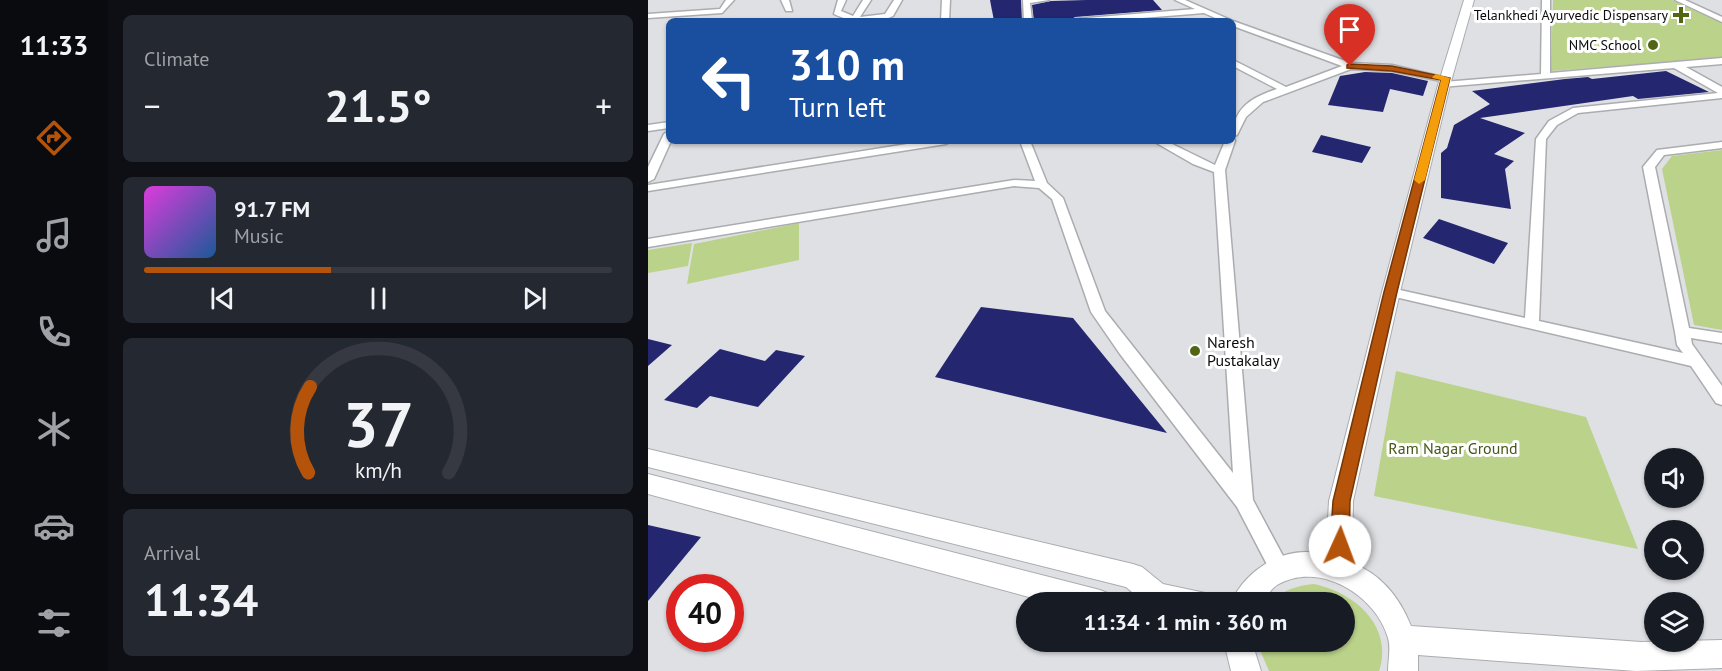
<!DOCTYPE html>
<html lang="en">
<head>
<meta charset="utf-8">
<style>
  body { margin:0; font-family:"PT Sans",sans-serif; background:#242831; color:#f1f3f6; height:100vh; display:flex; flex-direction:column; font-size:22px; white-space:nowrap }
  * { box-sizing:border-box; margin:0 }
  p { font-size:20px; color:#9ea1a6 }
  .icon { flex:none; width:33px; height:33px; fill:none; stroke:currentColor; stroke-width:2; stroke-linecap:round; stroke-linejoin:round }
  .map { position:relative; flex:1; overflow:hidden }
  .panel { display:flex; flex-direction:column; gap:15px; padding:15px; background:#0d0f14; width:540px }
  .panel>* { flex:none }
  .hud { position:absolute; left:18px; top:18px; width:570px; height:126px; border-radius:9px; box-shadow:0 2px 4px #0004; background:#1a4fa0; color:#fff; overflow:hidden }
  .buttons { position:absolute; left:996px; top:448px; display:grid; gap:12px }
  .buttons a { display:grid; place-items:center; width:60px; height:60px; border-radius:50%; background:#171b24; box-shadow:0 2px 4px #0004; font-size:30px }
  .speed { position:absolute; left:18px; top:574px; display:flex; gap:12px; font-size:30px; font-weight:700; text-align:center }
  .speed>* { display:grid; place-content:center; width:78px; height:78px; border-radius:50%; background:#171b24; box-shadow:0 2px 4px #0004; line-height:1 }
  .speed .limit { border:9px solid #d22; background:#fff; color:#111 }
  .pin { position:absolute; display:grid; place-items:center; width:51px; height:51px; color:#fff; margin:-62px -26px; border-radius:50% 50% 50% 0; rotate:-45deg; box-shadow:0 0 6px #0007 }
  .pin .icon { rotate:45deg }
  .me { position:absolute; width:66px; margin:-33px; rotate:2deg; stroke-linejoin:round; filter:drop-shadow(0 0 4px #0008) }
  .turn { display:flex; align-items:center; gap:21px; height:126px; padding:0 24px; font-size:27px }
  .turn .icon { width:78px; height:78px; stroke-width:2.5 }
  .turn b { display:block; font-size:42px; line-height:51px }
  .big { font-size:45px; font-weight:600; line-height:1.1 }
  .panel .widget { flex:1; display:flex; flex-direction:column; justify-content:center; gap:9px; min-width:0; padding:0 21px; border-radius:9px; background:#242831 }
  .panel .dial { align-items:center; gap:0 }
  .dial svg { height:156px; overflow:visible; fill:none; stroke:#363941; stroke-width:7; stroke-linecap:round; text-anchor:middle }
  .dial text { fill:#f1f3f6; stroke:none }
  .song { display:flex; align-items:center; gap:18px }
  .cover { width:72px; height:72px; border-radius:9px; background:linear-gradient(135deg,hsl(300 70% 55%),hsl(210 70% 35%)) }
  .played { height:6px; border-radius:3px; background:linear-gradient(90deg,#b45309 40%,#363941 40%) }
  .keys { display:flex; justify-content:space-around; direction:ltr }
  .heat { display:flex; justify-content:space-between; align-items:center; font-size:33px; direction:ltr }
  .trip { position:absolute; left:368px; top:592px; width:339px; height:60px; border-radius:30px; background:#171b24; box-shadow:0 2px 4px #0004; font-weight:600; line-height:60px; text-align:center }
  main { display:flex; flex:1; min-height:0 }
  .dock { display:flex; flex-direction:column; width:108px; justify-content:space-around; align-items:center; background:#090b0e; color:#9ea1a6 }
  .dock .icon { width:42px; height:42px }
  .dock .current { color:#b45309 }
  .dock b { font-size:27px; color:#f1f3f6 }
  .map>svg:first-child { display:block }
  .green { fill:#bad28a }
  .building { fill:#24276f }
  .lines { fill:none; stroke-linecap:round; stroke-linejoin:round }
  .minor-casing { stroke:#abacb0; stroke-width:3 }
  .tertiary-casing { stroke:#abacb0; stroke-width:2 }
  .minor { fill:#fff; fill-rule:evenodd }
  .tertiary { fill:#fff; fill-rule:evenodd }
  .route { fill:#b45309; stroke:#753606; stroke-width:1.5 }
  .slow { fill:#f59e0b }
  .poi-dot { fill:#506614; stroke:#fff; stroke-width:2 }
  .labels { text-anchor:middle; stroke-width:6; stroke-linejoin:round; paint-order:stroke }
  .far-poi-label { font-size:14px; fill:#0b0b0d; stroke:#fff; text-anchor:end }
  .poi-label { font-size:16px; fill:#0b0b0d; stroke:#fff; text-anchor:start }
  .park-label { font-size:16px; fill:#455716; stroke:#fff }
</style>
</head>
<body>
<main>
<nav class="dock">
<b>11:33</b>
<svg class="icon current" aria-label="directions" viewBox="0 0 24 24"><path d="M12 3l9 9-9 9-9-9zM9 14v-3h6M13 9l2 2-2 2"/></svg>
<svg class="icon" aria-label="music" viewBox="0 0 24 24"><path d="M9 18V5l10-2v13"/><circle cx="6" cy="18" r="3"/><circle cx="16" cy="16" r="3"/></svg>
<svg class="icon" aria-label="phone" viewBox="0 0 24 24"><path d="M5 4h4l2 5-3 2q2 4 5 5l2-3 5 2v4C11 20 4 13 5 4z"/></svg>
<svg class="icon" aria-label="climate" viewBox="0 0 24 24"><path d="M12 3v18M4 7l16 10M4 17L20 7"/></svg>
<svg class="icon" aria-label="car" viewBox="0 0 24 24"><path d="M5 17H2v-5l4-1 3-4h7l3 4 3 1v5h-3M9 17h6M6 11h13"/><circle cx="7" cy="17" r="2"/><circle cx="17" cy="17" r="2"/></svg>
<svg class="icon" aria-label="filters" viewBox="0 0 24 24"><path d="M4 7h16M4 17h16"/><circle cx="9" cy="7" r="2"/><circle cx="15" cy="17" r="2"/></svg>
</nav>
<section class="panel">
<div class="widget"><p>Climate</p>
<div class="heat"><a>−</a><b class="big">21.5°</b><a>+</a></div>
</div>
<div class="widget">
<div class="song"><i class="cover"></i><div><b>91.7 FM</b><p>Music</p></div></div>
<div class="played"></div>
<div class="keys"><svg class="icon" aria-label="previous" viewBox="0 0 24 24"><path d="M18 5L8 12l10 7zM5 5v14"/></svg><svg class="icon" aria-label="pause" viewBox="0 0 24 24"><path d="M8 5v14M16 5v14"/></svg><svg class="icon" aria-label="next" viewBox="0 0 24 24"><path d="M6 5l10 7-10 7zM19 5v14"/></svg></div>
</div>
<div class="widget dial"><svg viewBox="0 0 100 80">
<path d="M14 69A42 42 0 1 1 86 69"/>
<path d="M14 69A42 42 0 0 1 15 25" stroke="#b45309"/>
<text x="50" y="56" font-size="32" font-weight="700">37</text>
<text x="50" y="72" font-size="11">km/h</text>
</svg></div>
<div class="widget"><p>Arrival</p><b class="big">11:34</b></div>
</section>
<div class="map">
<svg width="1074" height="671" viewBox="0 0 1074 671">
  <rect width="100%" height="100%" fill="#dfe0e4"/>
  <g class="green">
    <polygon points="905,0 1024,0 1074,23 1074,58 903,71"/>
    <polygon points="1074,150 1074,330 1046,325 1014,169 1024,156"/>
    <polygon points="151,223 151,260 39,284 46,244"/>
    <polygon points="44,243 40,266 0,273 0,250"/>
    <polygon points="748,371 938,417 990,549 726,496"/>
    <path d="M 666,584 C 706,592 746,626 731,671 L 621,671 L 612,650 L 612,642 L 696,642 L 696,603 L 624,603 C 635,589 649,586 666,584 Z"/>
  </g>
  <g class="building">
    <polygon points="342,0 373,0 374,21 346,21"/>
    <polygon points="438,0 505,0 514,10 427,17 421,21 386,21 384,5 403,1"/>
    <polygon points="1018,71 1061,92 990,99 985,96 832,118 877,133 846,154 866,161 857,169 863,209 793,198 793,153 799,148 806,125 842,104 824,91 917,79 940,77 944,79"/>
    <polygon points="717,72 744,73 780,81 775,96 742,89 735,112 680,105 692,76"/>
    <polygon points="673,135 723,147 714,163 664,152"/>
    <polygon points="791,219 860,243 846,264 775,238"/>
    <polygon points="333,307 425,318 519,433 287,377"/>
    <polygon points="0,339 24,345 0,366"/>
    <polygon points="72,349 117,361 128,350 157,356 110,407 62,396 49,408 16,400"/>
    <polygon points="0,525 53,537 0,601"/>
  </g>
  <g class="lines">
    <defs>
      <g id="minor">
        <polygon points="78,0 86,0 74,13 0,18 0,14 72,9"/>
        <polygon points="133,0 141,0 144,11 138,11"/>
        <path d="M 190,0 L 198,0 L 193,11 L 205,16 L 215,0 L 223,0 L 212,17 L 237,14 L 246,0 L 254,0 L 245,16 C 225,26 203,22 186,14 Z"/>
        <polygon points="294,0 302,0 301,21 293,21"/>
        <polygon points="375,0 401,0 382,3 384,21 376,21"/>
        <path d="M 527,0 L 537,0 L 585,21 L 703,63 L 744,65 L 803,79 L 798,82 L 744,71 L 703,69 L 615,102 L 598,117 L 589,135 L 585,136 C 585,108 604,97 629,89 L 585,66 L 585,60 L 638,87 L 694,66 L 585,26 L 585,21 L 574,21 L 556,13 L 457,21 L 423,21 L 427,19 L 547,9 Z"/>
        <polygon points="894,0 902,0 902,73 1074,58 1074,64 1038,67 1074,87 1074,98 930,113 909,125 898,139 891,321 1035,353 1029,345 1027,332 995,167 1009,150 1074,142 1074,148 1016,155 1007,167 1041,328 1074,333 1074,343 1043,338 1044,344 1074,386 1074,405 1068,403 1043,366 743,296 736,292 743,288 877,318 888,139 901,121 925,108 1070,93 1026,68 793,87 793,83 796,82 893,74"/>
        <polygon points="1027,0 1037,0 1074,17 1074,22"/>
        <polygon points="21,122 21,128 0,131 0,125"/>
        <polygon points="21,131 21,141 23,141 6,179 0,182 0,167 16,134"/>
        <polygon points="586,139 587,141 577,170 605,500 642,569 639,576 632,578 625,576 589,507 472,354 443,312 404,199 391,188 366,186 0,247 0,239 366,180 387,181 372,141 382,141 399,183 415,198 457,311 585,473 566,172 545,164 505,141 518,141 567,165 577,141 585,141"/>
        <polygon points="278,141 303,141 298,144 0,191 0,185"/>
      </g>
      <g id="tertiary">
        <path d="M 816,0 L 826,0 L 802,85 L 752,292 L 705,501 L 704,563 C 733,574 752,598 763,626 L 993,642 L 1074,640 L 1074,668 L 988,671 L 770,655 L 770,671 L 740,671 C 740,661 743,648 740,638 C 728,595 671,560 629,585 C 623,589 618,597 614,603 L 583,603 C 598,568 640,543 678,555 L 681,501 L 734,292 L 790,85 Z"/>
        <polygon points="0,449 485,564 494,567 515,584 562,594 566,603 475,603 479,594 484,592 478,587 0,467"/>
        <polygon points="0,474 452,590 462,594 466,603 403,603 0,494"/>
        <polygon points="576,642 604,642 613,671 583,671"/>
      </g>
    </defs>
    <use href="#minor" class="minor-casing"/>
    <use href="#tertiary" class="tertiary-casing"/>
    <use href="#minor" class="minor"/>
    <use href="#tertiary" class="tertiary"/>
  </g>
  <polygon class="route" points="702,64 744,66 802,78 749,292 702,501 701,546 698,552 692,554 685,552 682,546 685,501 736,292 793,80 744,71 699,68 699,65"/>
  <polygon class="slow" points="788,74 802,78 777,180 771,184 766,180 793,80 785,78 784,77"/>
  <g class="poi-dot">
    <path d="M1030 6h6v6h6v6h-6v6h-6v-6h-6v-6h6z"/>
    <circle cx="1005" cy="45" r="6"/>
    <circle cx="547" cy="351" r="6"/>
  </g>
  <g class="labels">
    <g class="far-poi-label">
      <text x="1020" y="20">Telankhedi Ayurvedic Dispensary</text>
      <text x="993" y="50">NMC School</text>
    </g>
    <g class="poi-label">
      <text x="559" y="348">Naresh<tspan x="559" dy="18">Pustakalay</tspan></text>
    </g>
    <g class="park-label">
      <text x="805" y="454">Ram Nagar Ground</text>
    </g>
  </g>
</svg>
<div class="buttons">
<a><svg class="icon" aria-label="sound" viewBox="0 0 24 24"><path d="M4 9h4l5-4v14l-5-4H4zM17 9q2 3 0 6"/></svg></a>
<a><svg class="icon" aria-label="search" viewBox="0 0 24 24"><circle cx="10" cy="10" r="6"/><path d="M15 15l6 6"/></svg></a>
<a><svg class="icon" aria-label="layers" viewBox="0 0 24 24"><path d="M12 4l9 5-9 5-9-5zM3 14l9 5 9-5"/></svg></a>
</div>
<div class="speed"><div class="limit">40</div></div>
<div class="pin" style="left:702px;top:66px;background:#d93025"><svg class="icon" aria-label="arrive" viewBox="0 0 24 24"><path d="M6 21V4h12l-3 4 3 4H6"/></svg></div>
<svg class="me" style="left:692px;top:546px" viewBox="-20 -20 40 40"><circle r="19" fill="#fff"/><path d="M0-13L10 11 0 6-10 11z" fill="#b45309"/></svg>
<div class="trip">11:34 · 1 min · 360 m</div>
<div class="hud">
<div class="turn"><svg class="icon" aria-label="left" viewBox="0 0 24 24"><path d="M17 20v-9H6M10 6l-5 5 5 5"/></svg><div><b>310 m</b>Turn left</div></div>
</div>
</div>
</main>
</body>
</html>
